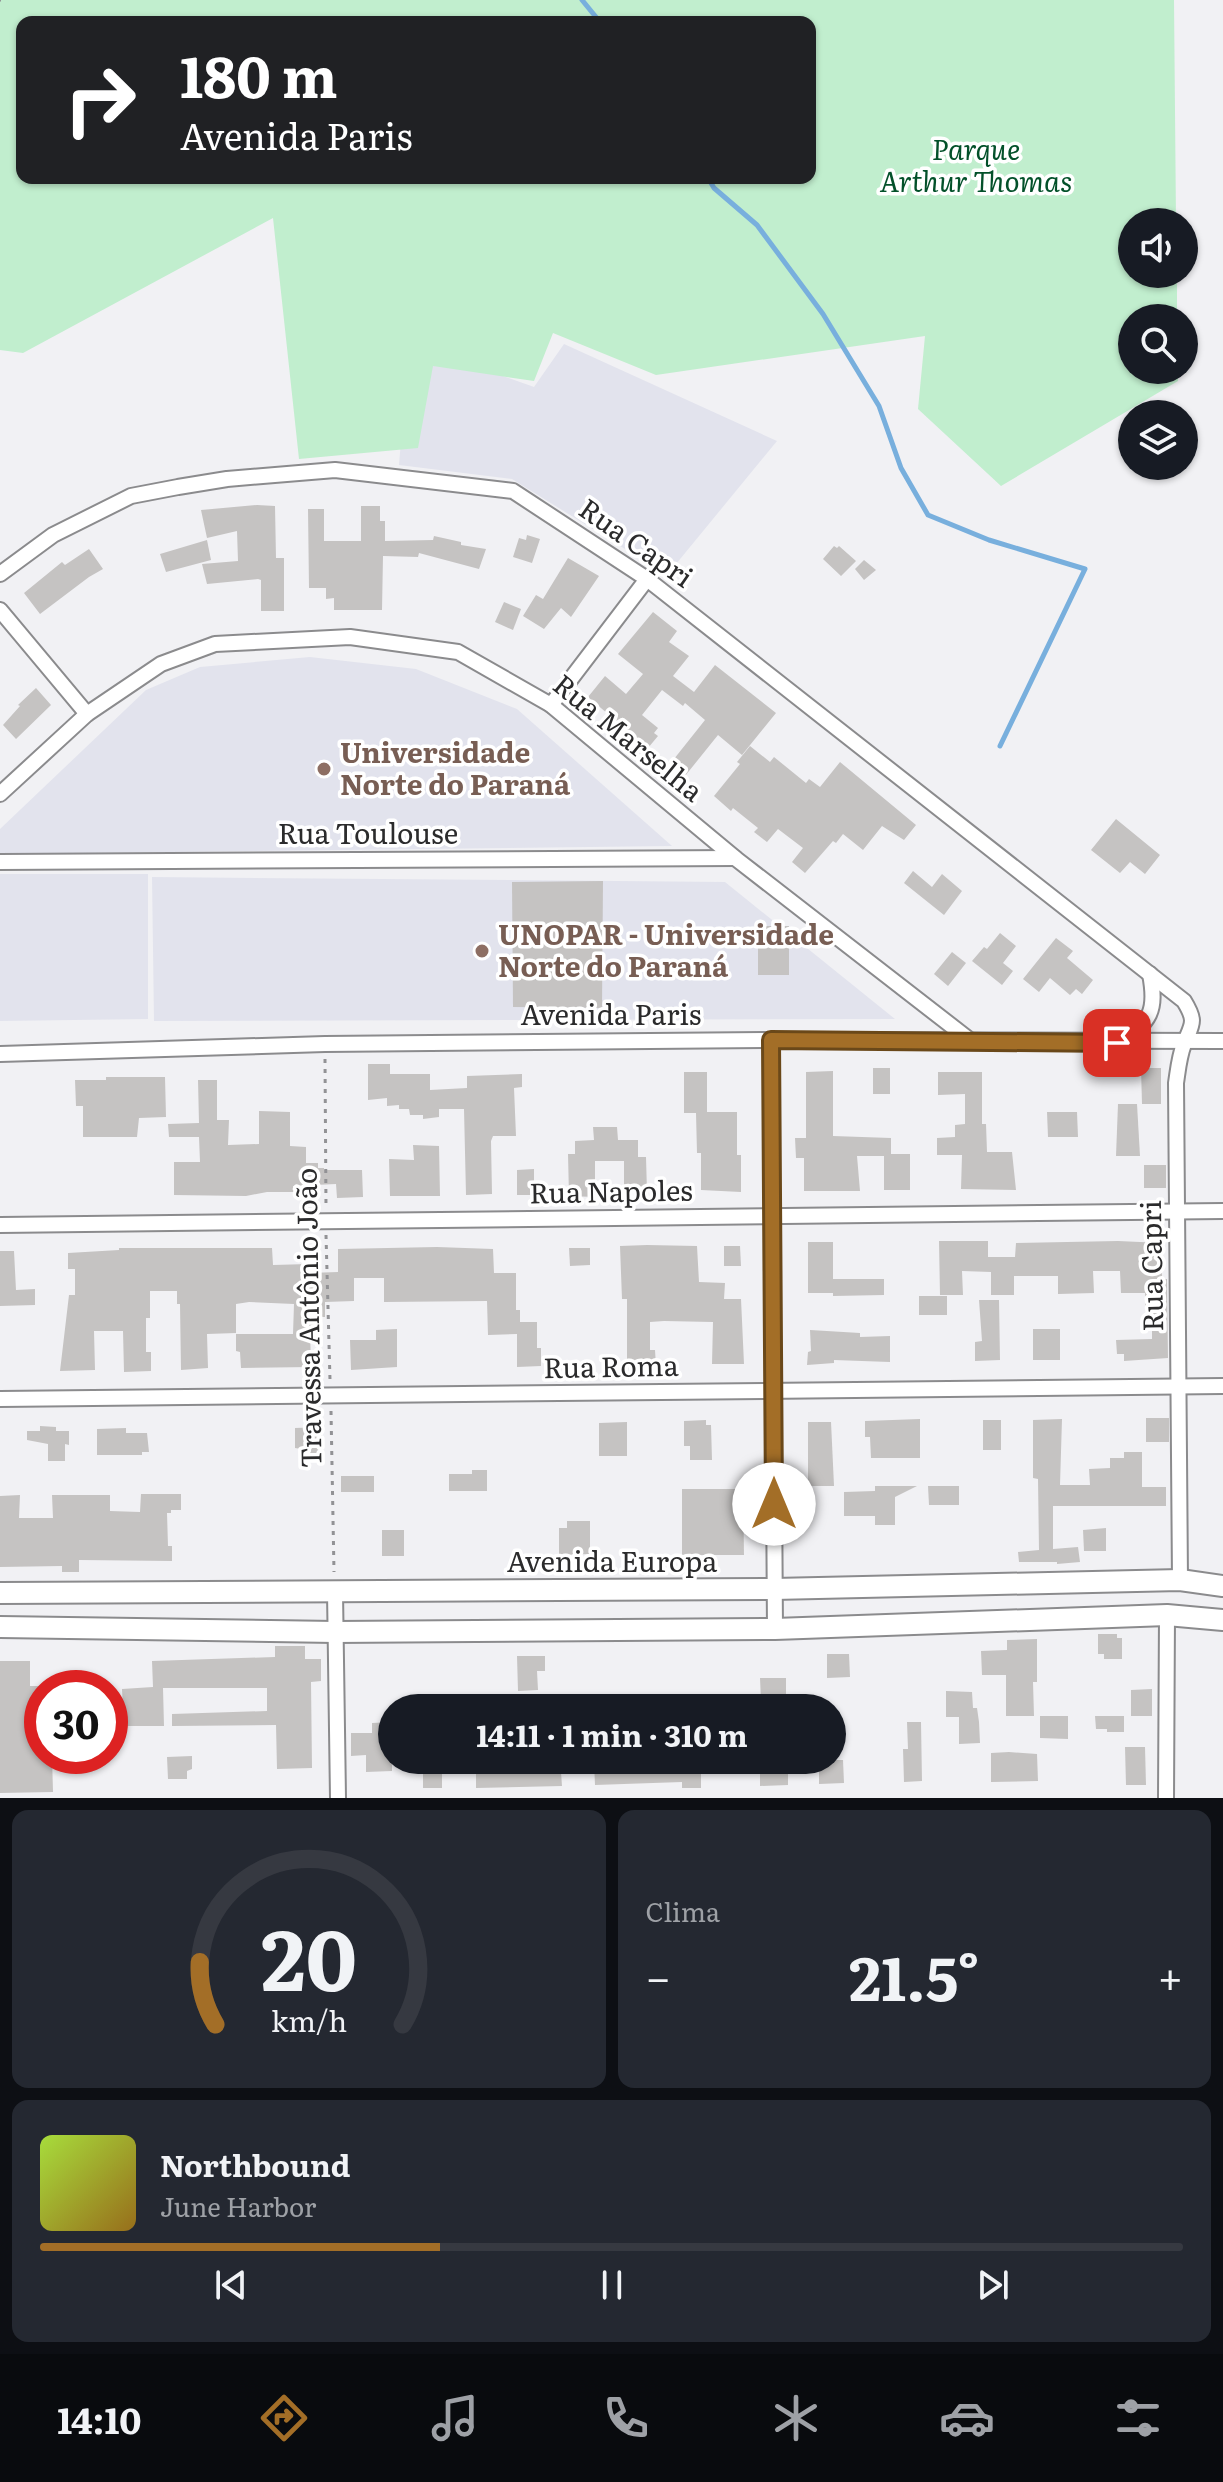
<!DOCTYPE html>
<html lang="pt">
<head>
<meta charset="utf-8">
<style>
  body { margin:0; font-family:Literata,serif; background:#242831; color:#f1f3f6; height:100vh; display:flex; flex-direction:column; font-size:30px; white-space:nowrap }
  * { box-sizing:border-box; margin:0 }
  p { font-size:26px; color:#9ea1a6 }
  .icon { flex:none; width:44px; height:44px; fill:none; stroke:currentColor; stroke-width:2; stroke-linecap:round; stroke-linejoin:round }
  .map { position:relative; height:1798px; overflow:hidden }
  .side { display:flex; flex-direction:column; gap:12px; padding:12px; background:#0d0f14; flex:1 }
  .side>* { flex:none }
  .hud { position:absolute; left:16px; top:16px; width:800px; height:168px; border-radius:16px; box-shadow:0 2px 6px #0004; background:#202124; color:#fff; overflow:hidden }
  .fabs { position:absolute; left:1118px; top:208px; display:grid; gap:16px }
  .fabs a { display:grid; place-items:center; width:80px; height:80px; border-radius:50%; background:#171b24; box-shadow:0 2px 6px #0004; font-size:40px }
  .speed { position:absolute; left:24px; top:1670px; display:flex; gap:16px; font-size:40px; font-weight:700; text-align:center }
  .speed>* { display:grid; place-content:center; width:104px; height:104px; border-radius:50%; background:#171b24; box-shadow:0 2px 6px #0004; line-height:1 }
  .speed .limit { border:12px solid #d22; background:#fff; color:#111 }
  .pin { position:absolute; display:grid; place-items:center; width:68px; height:68px; color:#fff; margin:-34px; border-radius:16px; box-shadow:0 4px 12px #0006 }
  .me { position:absolute; width:88px; margin:-44px; rotate:0deg; stroke-linejoin:round; filter:drop-shadow(0 0 6px #0008) }
  .turn { display:flex; align-items:center; gap:28px; height:168px; padding:0 32px; font-size:36px }
  .turn .icon { width:104px; height:104px; stroke-width:2.5 }
  .turn b { display:block; font-size:56px; line-height:68px }
  .big { font-size:60px; font-weight:700; line-height:1.1 }
  .side .tile { flex:1; display:flex; flex-direction:column; justify-content:center; gap:12px; min-width:0; padding:0 28px; border-radius:16px; background:#242831 }
  .side .dial { align-items:center; gap:0 }
  .dial svg { height:208px; overflow:visible; fill:none; stroke:#363941; stroke-width:7; stroke-linecap:round; text-anchor:middle }
  .dial text { fill:#f1f3f6; stroke:none }
  .song { display:flex; align-items:center; gap:24px }
  .cover { width:96px; height:96px; border-radius:12px; background:linear-gradient(135deg,hsl(80 70% 55%),hsl(40 70% 35%)) }
  .played { height:8px; border-radius:4px; background:linear-gradient(90deg,#a36e27 35%,#363941 35%) }
  .keys { display:flex; justify-content:space-around; direction:ltr }
  .heat { display:flex; justify-content:space-between; align-items:center; font-size:44px; direction:ltr }
  .side .tiles { flex:1; display:grid; gap:12px; grid-template-columns:1fr 1fr }
  .tile:last-child { grid-column:span 2 }
  .trip { position:absolute; left:378px; top:1694px; width:468px; height:80px; border-radius:40px; background:#171b24; box-shadow:0 2px 6px #0004; font-weight:700; line-height:80px; text-align:center }
  .menu { display:flex; height:128px; justify-content:space-around; align-items:center; background:#090b0e; color:#9ea1a6 }
  .menu .icon { width:56px; height:56px }
  .menu .current { color:#a36e27 }
  .menu b { font-size:36px; color:#f1f3f6 }
  .map>svg:first-child { display:block }
  .built { fill:#e2e3ed }
  .green { fill:#c1eece; fill-rule:evenodd }
  .lines { fill:none; stroke-linecap:round; stroke-linejoin:round }
  .stream { stroke:#78afdd; stroke-width:5 }
  .building { fill:#c5c3c2 }
  .street-casing { stroke:#8b8b8d; stroke-width:18 }
  .secondary-casing { stroke:#8b8b8d; stroke-width:24 }
  .path { stroke:#929295; stroke-width:3; stroke-dasharray:4 6; stroke-linecap:butt }
  .street { stroke:#fff; stroke-width:14 }
  .secondary { stroke:#fff; stroke-width:20 }
  .route-casing { stroke:#6a4819; stroke-width:20 }
  .route { stroke:#a36e27; stroke-width:14 }
  .education-dot { fill:#8d6e63; stroke:#fff; stroke-width:3 }
  .labels { text-anchor:middle; stroke-width:7; stroke-linejoin:round; paint-order:stroke }
  .park-label { font-size:28px; font-style:italic; fill:#03512a; stroke:#fff }
  .street-label { font-size:28px; fill:#2b2b2c; stroke:#fff }
  .education-label { font-size:28px; font-weight:bold; fill:#785e54; stroke:#fff; text-anchor:start }
</style>
</head>
<body>
<div class="map">
<svg width="1223" height="1798" viewBox="0 0 1223 1798">
  <rect width="100%" height="100%" fill="#f1f1f4"/>
  <g class="built">
    <polygon points="409,343 534,387 564,344 777,441 667,575 512,479 399,465"/>
    <polygon points="310,657 416,669 517,709 672,846 0,854 0,829 146,690 200,667"/>
    <polygon points="0,874 148,874 148,1019 0,1021"/>
    <polygon points="152,877 725,882 895,1019 154,1021"/>
  </g>
  <path class="green" d="M 0,0 L 1174,0 L 1176,222 L 1132,222 L 1132,274 L 1177,274 L 1177,318 L 1132,318 L 1132,370 L 1178,370 L 1178,381 L 1001,486 L 918,409 L 925,336 L 656,375 L 553,333 L 534,381 L 433,366 L 418,448 L 299,459 L 273,218 L 23,353 L 0,350 ZM 22,22 L 810,22 L 810,178 L 22,178 Z"/>
  <g class="lines">
    <g class="stream">
      <polyline points="582,0 600,22"/>
      <polyline points="708,178 714,188 757,225 823,314 879,406 901,468 928,515 989,540 1085,569 1000,746"/>
    </g>
  </g>
  <g class="building">
    <polygon points="257,505 275,506 276,558 284,558 284,611 261,611 261,580 258,579 207,584 202,564 238,561 237,531 207,538 201,510"/>
    <polygon points="361,506 380,506 380,521 385,521 385,541 433,540 434,536 461,542 461,545 486,549 479,569 419,553 418,557 383,556 382,610 334,610 334,598 326,599 326,588 309,588 308,509 324,509 324,541 361,541"/>
    <polygon points="527,535 540,539 532,563 513,557 519,538 526,540"/>
    <polygon points="207,540 211,560 166,572 160,554"/>
    <polygon points="834,546 837,548 839,546 856,561 841,576 823,559"/>
    <polygon points="89,549 103,569 89,577 40,614 24,593 62,562 65,565"/>
    <polygon points="568,558 599,576 571,617 561,608 544,629 523,616 536,595 543,599"/>
    <polygon points="864,560 876,570 864,580 855,569"/>
    <polygon points="504,602 521,609 513,630 495,622"/>
    <polygon points="653,612 677,631 669,642 689,656 673,676 694,692 715,665 776,713 742,755 718,735 685,776 670,764 705,720 685,703 683,706 662,690 642,715 658,728 654,733 658,736 648,748 588,697 605,676 626,694 643,674 618,654"/>
    <polygon points="36,688 51,705 16,739 3,725 20,706 18,705"/>
    <polygon points="750,746 770,762 774,757 806,783 809,779 820,787 840,762 916,825 904,840 882,826 863,850 843,834 836,843 833,841 805,873 792,862 803,848 778,829 767,842 754,832 758,828 733,808 731,811 714,796 740,764 737,762"/>
    <polygon points="1116,819 1160,855 1145,874 1130,862 1120,873 1091,850"/>
    <polygon points="913,871 932,887 942,874 962,891 944,915 904,883"/>
    <polygon points="603,881 602,1008 513,1007 512,882"/>
    <rect x="758" y="926" width="31" height="49"/>
    <polygon points="1000,933 1016,946 1003,963 1013,971 1002,985 972,961 984,947 987,949"/>
    <polygon points="1056,938 1073,951 1067,958 1093,980 1082,994 1076,989 1070,995 1050,978 1039,992 1023,979"/>
    <polygon points="952,952 966,963 948,986 934,974"/>
    <polygon points="368,1064 390,1064 390,1074 430,1074 430,1090 467,1088 467,1076 522,1074 522,1087 514,1088 516,1136 493,1136 491,1141 492,1194 466,1195 464,1109 439,1109 439,1117 423,1119 423,1115 410,1115 409,1109 399,1109 399,1105 387,1106 387,1098 368,1100"/>
    <rect x="873" y="1068" width="17" height="26"/>
    <polygon points="1141,1068 1161,1068 1161,1104 1142,1104"/>
    <polygon points="833,1071 833,1136 891,1138 891,1154 910,1154 910,1190 884,1190 884,1156 857,1156 860,1191 804,1191 804,1158 796,1158 795,1138 806,1138 806,1072"/>
    <polygon points="684,1072 707,1072 707,1112 737,1112 737,1155 741,1155 741,1192 701,1190 701,1153 697,1153 696,1113 684,1113"/>
    <polygon points="938,1072 982,1072 982,1124 986,1124 987,1152 1012,1152 1016,1190 961,1189 962,1155 937,1155 937,1138 955,1137 955,1125 965,1124 965,1094 938,1095"/>
    <polygon points="106,1077 165,1077 166,1117 139,1118 137,1137 83,1137 83,1106 76,1106 75,1080 106,1080"/>
    <polygon points="198,1080 217,1080 217,1120 229,1120 228,1145 259,1144 259,1111 290,1112 290,1146 306,1147 306,1163 318,1163 318,1168 324,1168 324,1170 362,1170 363,1197 337,1198 336,1184 293,1186 294,1192 267,1192 246,1196 174,1195 174,1162 200,1162 199,1137 169,1137 168,1124 199,1123"/>
    <polygon points="1118,1104 1137,1104 1140,1156 1116,1156"/>
    <polygon points="1047,1112 1077,1112 1078,1137 1048,1137"/>
    <polygon points="593,1127 617,1127 618,1140 638,1140 638,1157 646,1157 647,1192 624,1192 624,1161 595,1161 595,1197 569,1196 568,1154 575,1154 575,1141 594,1140"/>
    <polygon points="413,1145 439,1146 440,1196 390,1196 389,1159 414,1160"/>
    <rect x="1144" y="1165" width="22" height="23"/>
    <polygon points="534,1169 534,1195 517,1195 517,1170"/>
    <polygon points="939,1241 988,1241 988,1257 1015,1257 1016,1243 1118,1241 1162,1243 1162,1279 1167,1279 1168,1358 1124,1361 1124,1354 1117,1354 1116,1340 1152,1339 1152,1312 1145,1312 1145,1293 1121,1293 1120,1271 1093,1271 1094,1293 1058,1294 1058,1276 1014,1276 1014,1295 991,1295 991,1272 962,1271 963,1295 940,1295"/>
    <polygon points="808,1242 833,1242 833,1279 884,1279 884,1295 833,1296 833,1293 808,1293"/>
    <polygon points="647,1245 697,1246 699,1282 725,1283 724,1299 741,1299 744,1364 712,1364 713,1322 664,1321 650,1322 650,1350 655,1350 656,1366 627,1366 627,1299 622,1299 620,1246"/>
    <polygon points="724,1246 740,1246 741,1266 724,1266"/>
    <polygon points="437,1247 493,1249 494,1273 516,1273 516,1310 520,1310 520,1322 537,1322 537,1348 541,1348 541,1366 517,1367 517,1334 488,1335 487,1301 384,1302 384,1278 354,1278 354,1301 325,1302 325,1317 320,1317 320,1331 310,1331 311,1367 241,1368 240,1352 236,1351 236,1334 293,1334 294,1304 249,1302 236,1304 236,1333 207,1334 208,1368 181,1370 180,1304 177,1304 177,1291 150,1291 150,1318 146,1318 146,1352 151,1352 151,1371 124,1372 123,1331 94,1331 95,1370 60,1371 69,1295 75,1295 75,1269 68,1269 68,1253 119,1250 119,1248 272,1248 273,1265 309,1264 309,1273 338,1272 338,1249"/>
    <polygon points="569,1248 590,1248 590,1265 570,1266"/>
    <polygon points="0,1251 14,1251 16,1290 35,1289 35,1305 0,1306"/>
    <rect x="919" y="1296" width="28" height="19"/>
    <polygon points="979,1300 999,1300 1000,1360 975,1361 975,1342 982,1341"/>
    <polygon points="397,1329 397,1367 351,1370 350,1340 376,1340 376,1330"/>
    <rect x="1033" y="1329" width="27" height="31"/>
    <polygon points="810,1330 860,1333 860,1337 890,1336 890,1362 834,1360 834,1363 807,1365 808,1352 811,1351"/>
    <rect x="1146" y="1418" width="23" height="24"/>
    <polygon points="920,1419 920,1458 871,1458 870,1437 865,1437 865,1421"/>
    <polygon points="1062,1419 1060,1485 1090,1485 1089,1469 1110,1468 1110,1458 1124,1458 1124,1452 1142,1452 1142,1487 1166,1487 1166,1506 1053,1506 1053,1549 1078,1547 1080,1562 1057,1564 1057,1562 1019,1562 1018,1552 1039,1550 1038,1479 1033,1478 1033,1420"/>
    <polygon points="706,1420 706,1425 711,1425 712,1460 690,1460 690,1446 684,1446 684,1421"/>
    <rect x="983" y="1420" width="18" height="30"/>
    <polygon points="627,1422 627,1456 599,1456 599,1423"/>
    <polygon points="808,1422 831,1422 834,1486 808,1486"/>
    <polygon points="40,1426 56,1427 56,1431 69,1431 69,1445 65,1444 65,1461 48,1461 48,1444 27,1440 27,1431 40,1431"/>
    <polygon points="322,1427 322,1454 301,1454 301,1449 295,1448 295,1428"/>
    <polygon points="126,1428 126,1433 147,1433 149,1452 142,1452 142,1455 97,1455 97,1429"/>
    <polygon points="472,1470 487,1470 487,1491 449,1491 449,1474 472,1474"/>
    <rect x="341" y="1476" width="33" height="16"/>
    <polygon points="875,1486 917,1486 895,1497 895,1525 875,1525 875,1516 844,1516 844,1492 875,1491"/>
    <polygon points="928,1486 959,1486 959,1505 929,1505"/>
    <polygon points="682,1489 743,1489 744,1555 682,1555"/>
    <polygon points="141,1494 181,1494 181,1510 171,1510 171,1513 167,1513 168,1546 172,1546 172,1561 79,1560 79,1572 62,1572 62,1566 0,1567 0,1496 20,1495 19,1518 53,1518 52,1495 110,1495 110,1511 140,1512"/>
    <polygon points="567,1521 590,1521 590,1554 559,1555 559,1528 567,1528"/>
    <polygon points="1106,1528 1106,1551 1084,1551 1083,1530"/>
    <rect x="382" y="1530" width="22" height="26"/>
    <polygon points="1098,1634 1117,1634 1117,1638 1122,1638 1122,1659 1104,1659 1104,1654 1098,1654"/>
    <polygon points="1037,1639 1037,1682 1033,1682 1034,1716 1006,1716 1006,1675 982,1675 981,1651 1007,1650 1007,1640"/>
    <polygon points="275,1646 305,1646 305,1659 321,1659 321,1681 311,1682 312,1768 277,1769 276,1725 172,1726 172,1714 267,1711 267,1688 163,1688 164,1726 124,1726 122,1689 153,1687 152,1661 275,1657"/>
    <polygon points="827,1654 849,1654 850,1677 827,1678"/>
    <polygon points="517,1656 545,1656 545,1671 537,1671 538,1690 518,1691"/>
    <polygon points="0,1661 30,1661 30,1686 42,1686 42,1756 52,1756 53,1792 0,1793"/>
    <polygon points="760,1678 786,1678 786,1708 765,1708 765,1701 761,1701"/>
    <polygon points="1152,1689 1152,1716 1131,1716 1131,1690"/>
    <polygon points="946,1691 972,1692 973,1708 977,1708 979,1722 980,1743 959,1744 959,1717 946,1717"/>
    <polygon points="1040,1716 1068,1716 1068,1739 1040,1738"/>
    <polygon points="1095,1716 1124,1716 1124,1732 1107,1732 1107,1729 1096,1729"/>
    <polygon points="392,1722 392,1771 366,1772 366,1755 351,1756 351,1733 372,1733 372,1723"/>
    <polygon points="907,1722 921,1722 922,1781 904,1782 903,1749 908,1749"/>
    <polygon points="1125,1747 1145,1747 1146,1785 1126,1785"/>
    <polygon points="1009,1752 1037,1754 1038,1781 991,1782 991,1753"/>
    <polygon points="192,1756 192,1769 187,1771 187,1779 168,1779 167,1757"/>
    <rect x="423" y="1760" width="19" height="28"/>
    <polygon points="508,1760 555,1760 555,1772 561,1772 562,1786 476,1788 476,1763 508,1763"/>
    <polygon points="648,1760 701,1760 701,1788 682,1788 682,1782 595,1785 594,1762"/>
    <polygon points="763,1760 788,1760 788,1785 760,1786 760,1771 764,1771"/>
    <polygon points="819,1760 843,1760 844,1783 819,1784"/>
  </g>
  <g class="lines">
    <defs>
      <g id="street">
        <path d="M 0,574 L 53,535 L 131,496 L 178,487 L 227,479 L 335,470 L 513,491 L 647,579 L 1184,1001 C 1197,1022 1192,1024 1184,1044 C 1179,1057 1178,1070 1176,1083 C 1176,1249 1180,1414 1180,1580"/>
        <polyline points="0,610 87,714"/>
        <polyline points="551,705 647,579"/>
        <polyline points="0,794 87,714 161,664 215,644 350,637 458,652 551,705 735,858 971,1041"/>
        <polyline points="0,862 735,858"/>
        <polyline points="771,1040 775,1629"/>
        <path d="M 1119,1042 C 1151,1022 1157,1011 1150,974"/>
        <polyline points="0,1054 325,1044 771,1040 1223,1041"/>
        <polyline points="0,1225 1223,1211"/>
        <polyline points="0,1399 1223,1386"/>
        <polyline points="335,1592 338,1798"/>
        <polyline points="1166,1798 1167,1615"/>
      </g>
      <g id="secondary">
        <polyline points="0,1593 774,1589 1180,1580 1223,1586"/>
        <polyline points="0,1627 335,1632 775,1629 1167,1615 1223,1620"/>
      </g>
    </defs>
    <use href="#street" class="street-casing"/>
    <use href="#secondary" class="secondary-casing"/>
    <g class="path">
      <polyline points="0,0 1,0"/>
      <polyline points="325,1059 326,1208"/>
      <polyline points="326,1235 330,1380"/>
      <polyline points="331,1411 334,1572"/>
    </g>
    <use href="#street" class="street"/>
    <use href="#secondary" class="secondary"/>
  </g>
  <g class="lines">
    <defs>
      <polyline id="route" points="774,1504 771,1040 1117,1043"/>
    </defs>
    <use href="#route" class="route-casing"/>
    <use href="#route" class="route"/>
  </g>
  <g class="education-dot">
    <circle cx="324" cy="769" r="8"/>
    <circle cx="482" cy="951" r="8"/>
  </g>
  <g class="labels">
    <g class="park-label">
      <text x="976" y="160">Parque<tspan x="976" dy="32">Arthur Thomas</tspan></text>
    </g>
    <g class="street-label">
      <text transform="translate(636 543) rotate(35)" y="10">Rua Capri</text>
      <text transform="translate(628 738) rotate(39)" y="10">Rua Marselha</text>
      <text x="368" y="844">Rua Toulouse</text>
      <text x="611" y="1025">Avenida Paris</text>
      <text transform="translate(611 1192) rotate(-1)" y="10">Rua Napoles</text>
      <text transform="translate(1152 1266) rotate(-91)" y="10">Rua Capri</text>
      <text transform="translate(309 1318) rotate(-91)" y="10">Travessa Antônio João</text>
      <text transform="translate(611 1367) rotate(-1)" y="10">Rua Roma</text>
      <text x="612" y="1572">Avenida Europa</text>
    </g>
    <g class="education-label">
      <text x="340" y="763">Universidade<tspan x="340" dy="32">Norte do Paraná</tspan></text>
      <text x="498" y="945">UNOPAR - Universidade<tspan x="498" dy="32">Norte do Paraná</tspan></text>
    </g>
  </g>
</svg>
<div class="fabs">
<a><svg class="icon" aria-label="sound" viewBox="0 0 24 24"><path d="M4 9h4l5-4v14l-5-4H4zM17 9q2 3 0 6"/></svg></a>
<a><svg class="icon" aria-label="search" viewBox="0 0 24 24"><circle cx="10" cy="10" r="6"/><path d="M15 15l6 6"/></svg></a>
<a><svg class="icon" aria-label="layers" viewBox="0 0 24 24"><path d="M12 4l9 5-9 5-9-5zM3 14l9 5 9-5"/></svg></a>
</div>
<div class="speed"><div class="limit">30</div></div>
<div class="pin" style="left:1117px;top:1043px;background:#d93025"><svg class="icon" aria-label="arrive" viewBox="0 0 24 24"><path d="M6 21V4h12l-3 4 3 4H6"/></svg></div>
<svg class="me" style="left:774px;top:1504px" viewBox="-20 -20 40 40"><circle r="19" fill="#fff"/><path d="M0-13L10 11 0 6-10 11z" fill="#a36e27"/></svg>
<div class="trip">14:11 · 1 min · 310 m</div>
<div class="hud">
<div class="turn"><svg class="icon" aria-label="right" viewBox="0 0 24 24"><path d="M7 20v-9h11M14 6l5 5-5 5"/></svg><div><b>180 m</b>Avenida Paris</div></div>
</div>
</div>
<section class="side">
<div class="tiles">
<div class="tile dial"><svg viewBox="0 0 100 80">
<path d="M14 69A42 42 0 1 1 86 69"/>
<path d="M14 69A42 42 0 0 1 8 45" stroke="#a36e27"/>
<text x="50" y="56" font-size="32" font-weight="700">20</text>
<text x="50" y="72" font-size="11">km/h</text>
</svg></div>
<div class="tile"><p>Clima</p>
<div class="heat"><a>−</a><b class="big">21.5°</b><a>+</a></div>
</div>
<div class="tile">
<div class="song"><i class="cover"></i><div><b>Northbound</b><p>June Harbor</p></div></div>
<div class="played"></div>
<div class="keys"><svg class="icon" aria-label="previous" viewBox="0 0 24 24"><path d="M18 5L8 12l10 7zM5 5v14"/></svg><svg class="icon" aria-label="pause" viewBox="0 0 24 24"><path d="M8 5v14M16 5v14"/></svg><svg class="icon" aria-label="next" viewBox="0 0 24 24"><path d="M6 5l10 7-10 7zM19 5v14"/></svg></div>
</div>
</div>
</section>
<nav class="menu">
<b>14:10</b>
<svg class="icon current" aria-label="directions" viewBox="0 0 24 24"><path d="M12 3l9 9-9 9-9-9zM9 14v-3h6M13 9l2 2-2 2"/></svg>
<svg class="icon" aria-label="music" viewBox="0 0 24 24"><path d="M9 18V5l10-2v13"/><circle cx="6" cy="18" r="3"/><circle cx="16" cy="16" r="3"/></svg>
<svg class="icon" aria-label="phone" viewBox="0 0 24 24"><path d="M5 4h4l2 5-3 2q2 4 5 5l2-3 5 2v4C11 20 4 13 5 4z"/></svg>
<svg class="icon" aria-label="climate" viewBox="0 0 24 24"><path d="M12 3v18M4 7l16 10M4 17L20 7"/></svg>
<svg class="icon" aria-label="car" viewBox="0 0 24 24"><path d="M5 17H2v-5l4-1 3-4h7l3 4 3 1v5h-3M9 17h6M6 11h13"/><circle cx="7" cy="17" r="2"/><circle cx="17" cy="17" r="2"/></svg>
<svg class="icon" aria-label="filters" viewBox="0 0 24 24"><path d="M4 7h16M4 17h16"/><circle cx="9" cy="7" r="2"/><circle cx="15" cy="17" r="2"/></svg>
</nav>
</body>
</html>
